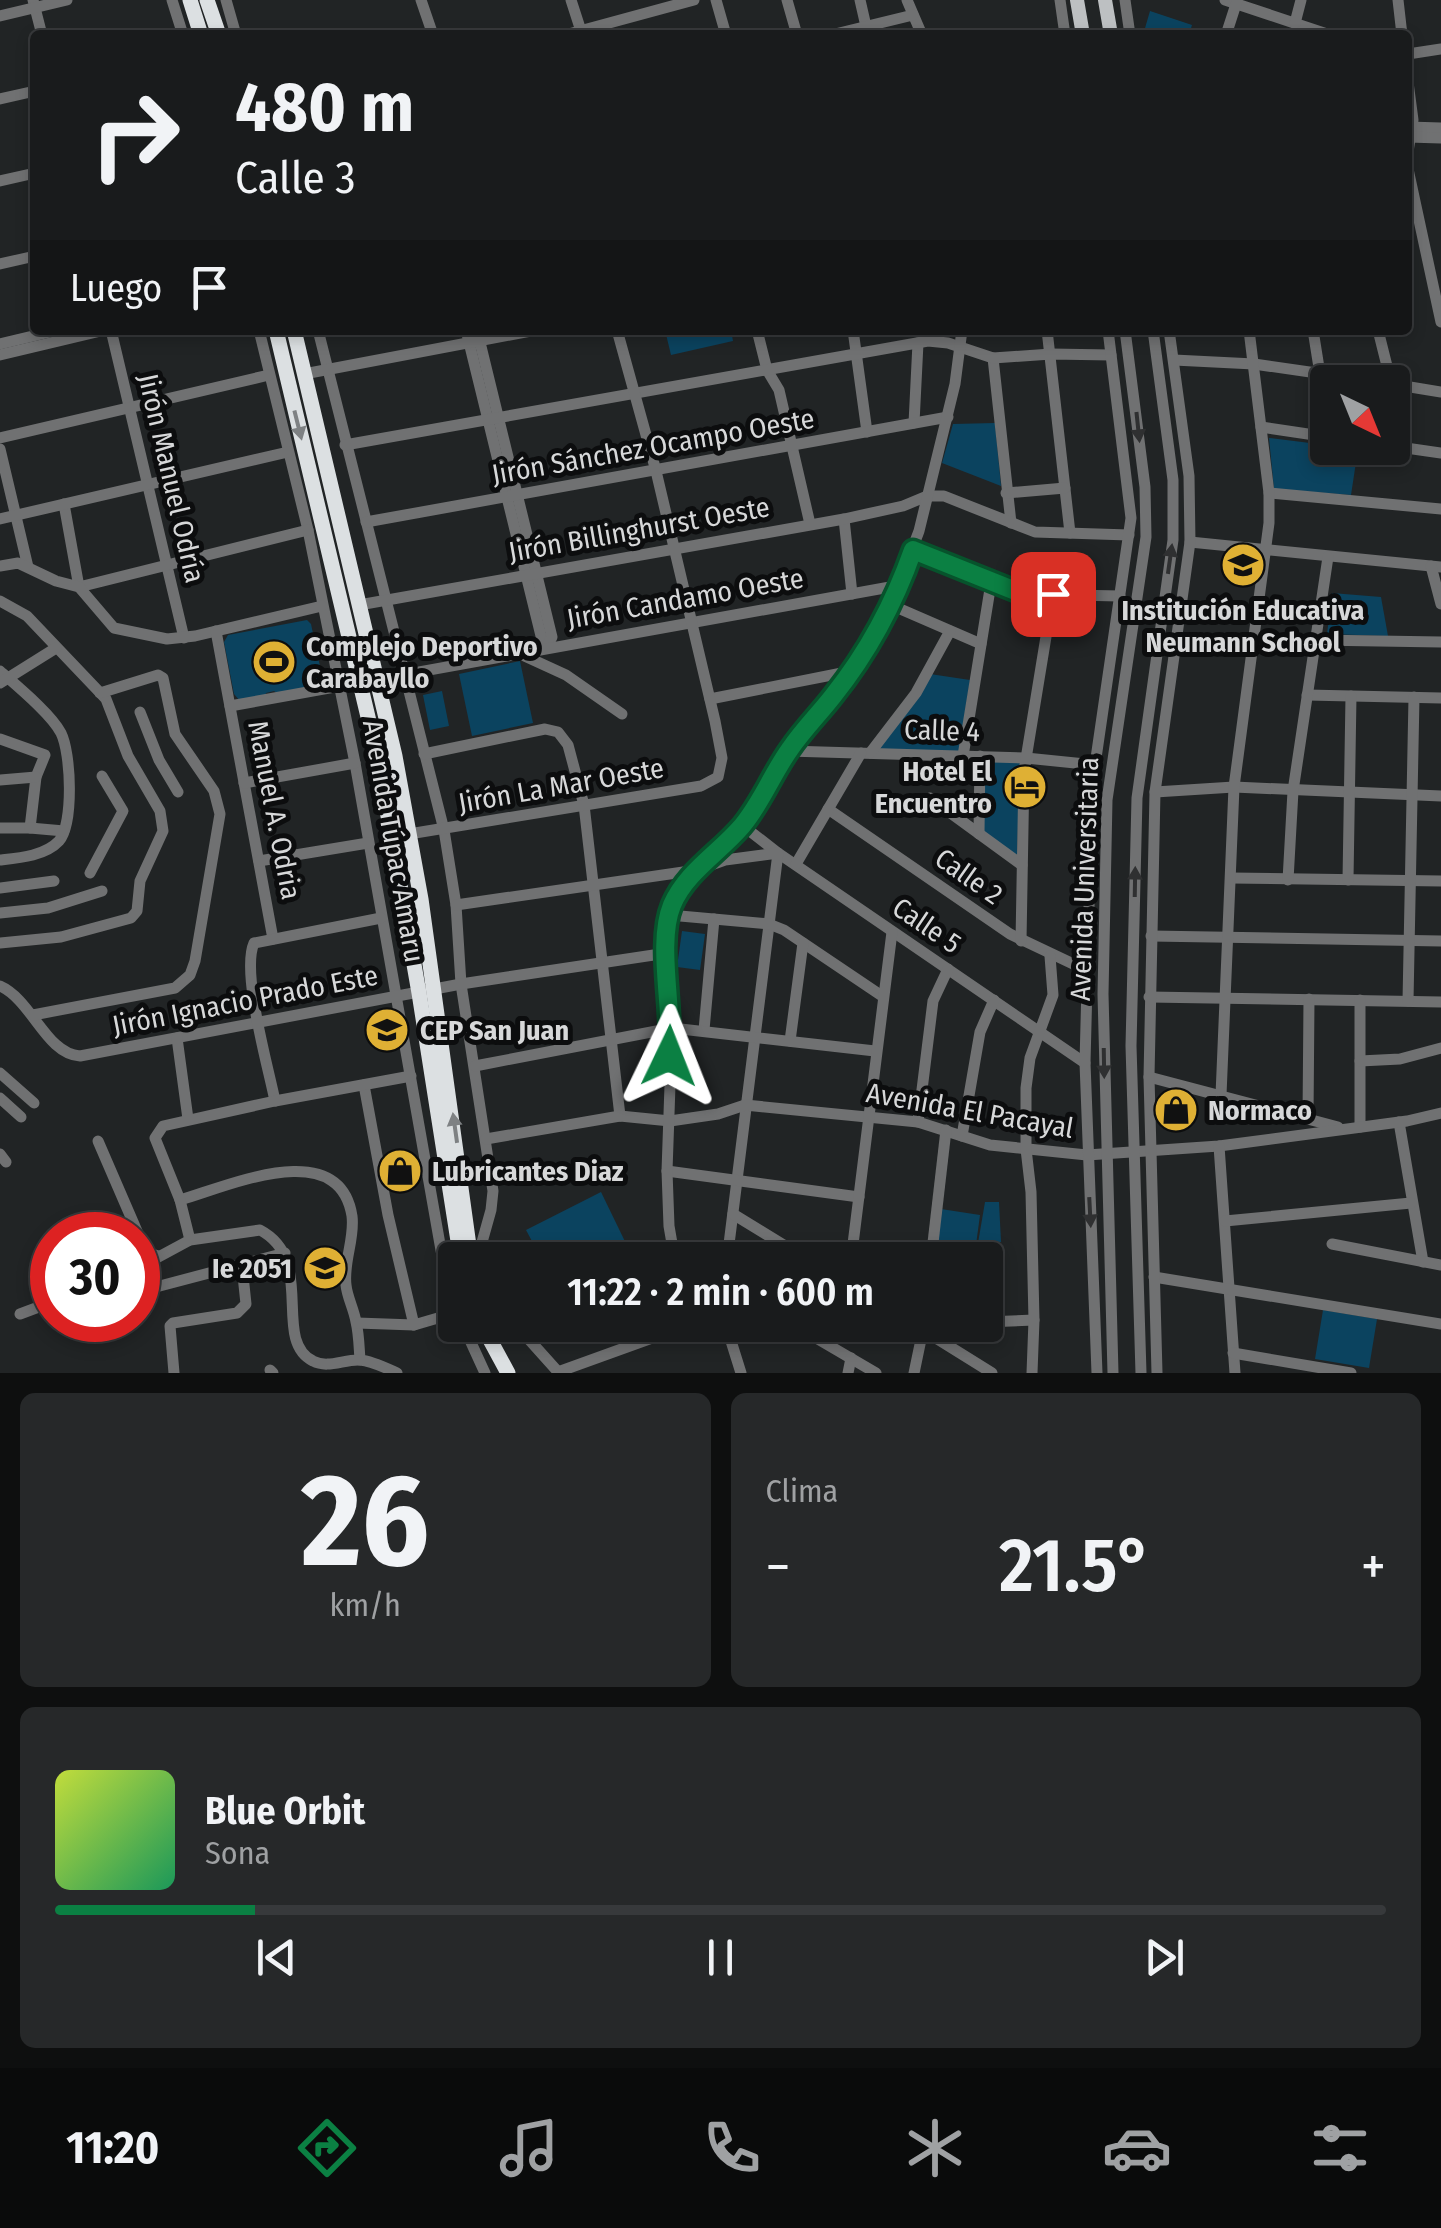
<!DOCTYPE html>
<html lang="es">
<head>
<meta charset="utf-8">
<style>
  body { margin:0; font-family:"Fira Sans Condensed",sans-serif; background:#262829; color:#f1f3f6; height:100vh; display:flex; flex-direction:column; font-size:38px; white-space:nowrap }
  * { box-sizing:border-box; margin:0 }
  p { font-size:32px; color:#9fa1a3 }
  .icon { flex:none; width:55px; height:55px; fill:none; stroke:currentColor; stroke-width:2; stroke-linecap:round; stroke-linejoin:round }
  .map { position:relative; height:1373px; overflow:hidden }
  .side { display:flex; flex-direction:column; gap:20px; padding:20px; background:#0e0f0f; flex:1 }
  .side>* { flex:none }
  .banner { position:absolute; left:30px; top:30px; width:1382px; height:305px; border-radius:10px; box-shadow:0 5px 15px #0003,0 0 0 2px #37393b; background:#191b1c; color:#f1f3f6; overflow:hidden }
  .needle { width:65px; rotate:137deg }
  .controls { position:absolute; left:1310px; top:365px; display:grid; gap:20px }
  .controls a { display:grid; place-items:center; width:100px; height:100px; border-radius:10px; background:#191b1c; box-shadow:0 5px 15px #0003,0 0 0 2px #37393b; font-size:50px }
  .speed { position:absolute; left:30px; top:1212px; display:flex; gap:20px; font-size:50px; font-weight:700; text-align:center }
  .speed>* { display:grid; place-content:center; width:130px; height:130px; border-radius:50%; background:#191b1c; box-shadow:0 5px 15px #0003,0 0 0 2px #37393b; line-height:1 }
  .speed .limit { border:15px solid #d22; background:#fff; color:#111 }
  .pin { position:absolute; display:grid; place-items:center; width:85px; height:85px; color:#fff; margin:-42px; border-radius:20px; box-shadow:0 5px 15px #0006 }
  .me { position:absolute; width:110px; margin:-55px; rotate:2deg; stroke-linejoin:round; filter:drop-shadow(0 0 8px #0008) }
  .turn { display:flex; align-items:center; gap:35px; height:210px; padding:0 40px; font-size:45px }
  .turn .icon { width:130px; height:130px; stroke-width:2.5 }
  .turn b { display:block; font-size:70px; line-height:85px }
  .then { display:flex; align-items:center; height:95px; padding:0 40px; background:#0003; gap:20px; font-size:38px }
  .big { font-size:75px; font-weight:600; line-height:1.1 }
  .side .card { flex:1; display:flex; flex-direction:column; justify-content:center; gap:15px; min-width:0; padding:0 35px; border-radius:15px; background:#262829 }
  .side .dial { align-items:center; gap:0 }
  .dial b { font-size:130px; line-height:1 }
  .song { display:flex; align-items:center; gap:30px }
  .cover { width:120px; height:120px; border-radius:15px; background:linear-gradient(135deg,hsl(70 70% 55%),hsl(150 70% 35%)) }
  .played { height:10px; border-radius:5px; background:linear-gradient(90deg,#0b8043 15%,#37393b 15%) }
  .keys { display:flex; justify-content:space-around; direction:ltr }
  .heat { display:flex; justify-content:space-between; align-items:center; font-size:55px; direction:ltr }
  .side .tiles { flex:1; display:grid; gap:20px; grid-template-columns:1fr 1fr }
  .card:last-child { grid-column:span 2 }
  .trip { position:absolute; left:438px; top:1242px; width:565px; height:100px; border-radius:10px; background:#191b1c; box-shadow:0 5px 15px #0003,0 0 0 2px #37393b; font-weight:600; line-height:100px; text-align:center }
  .tabs { display:flex; height:160px; justify-content:space-around; align-items:center; background:#0a0b0b; color:#9fa1a3 }
  .tabs .icon { width:70px; height:70px }
  .tabs .on { color:#0b8043 }
  .tabs b { font-size:45px; color:#f1f3f6 }
  .map>svg:first-child { display:block }
  .green { fill:#0b435f }
  .lines { fill:none; stroke-linecap:round; stroke-linejoin:round }
  .minor { stroke:#707172; stroke-width:11 }
  .major { stroke:#bdc0c2; stroke-width:14 }
  .highway { stroke:#dce0e2; stroke-width:15 }
  .oneway { fill:#7e8183 }
  .oneway2 { fill:#2f3031 }
  .route-casing { stroke:#07532c; stroke-width:25 }
  .route { stroke:#0b8043; stroke-width:18 }
  .labels { text-anchor:middle; stroke-width:10; stroke-linejoin:round; paint-order:stroke }
  .street-label { font-size:28px; fill:#d7d8d9; stroke:#0c0d0e }
  .poi-label { font-size:28px; font-weight:bold; fill:#d7d8d9; stroke:#0c0d0e; text-anchor:start }
</style>
</head>
<body>
<div class="map">
<svg width="1441" height="1373" viewBox="0 0 1441 1373">
  <rect width="100%" height="100%" fill="#212425"/>
  <g class="green">
    <polygon points="1150,11 1192,25 1189,35 1143,35"/>
    <polygon points="665,330 731,330 733,341 671,355"/>
    <polygon points="995,423 1001,486 942,463 953,424"/>
    <polygon points="1269,438 1358,449 1351,495 1274,489"/>
    <polygon points="1332,593 1381,597 1388,636 1327,634"/>
    <polygon points="307,620 311,624 324,685 280,695 274,691 266,693 265,697 240,701 234,694 224,642 228,635"/>
    <polygon points="520,661 533,723 472,736 459,674"/>
    <polygon points="930,674 970,680 959,752 876,749"/>
    <polygon points="442,691 449,726 430,730 423,695"/>
    <polygon points="984,762 1020,762 1017,857 982,832"/>
    <polygon points="682,931 705,934 700,970 677,967"/>
    <polygon points="601,1192 634,1260 542,1260 526,1230"/>
    <polygon points="985,1202 999,1202 1001,1242 978,1243"/>
    <polygon points="941,1209 980,1215 974,1260 935,1260"/>
    <polygon points="1323,1310 1377,1319 1369,1368 1315,1359"/>
  </g>
  <g class="lines">
    <g class="minor">
      <polyline points="33,0 42,35"/>
      <polyline points="172,0 183,35"/>
      <polyline points="226,0 236,35"/>
      <polyline points="421,0 433,35"/>
      <polyline points="571,0 582,34"/>
      <polyline points="716,0 726,35"/>
      <polyline points="787,0 797,35"/>
      <polyline points="860,0 868,35"/>
      <polyline points="907,0 922,35"/>
      <polyline points="1060,0 1065,35"/>
      <polyline points="1125,0 1130,35"/>
      <polyline points="1225,0 1330,35"/>
      <polyline points="1398,0 1402,35"/>
      <polyline points="0,16 67,0"/>
      <polyline points="1295,23 1301,0"/>
      <polyline points="565,35 694,0"/>
      <polyline points="831,35 913,15"/>
      <polyline points="1226,35 1237,1"/>
      <polyline points="1408,54 1441,49"/>
      <polyline points="1408,82 1413,120 1408,152"/>
      <polyline points="0,99 35,91"/>
      <polyline points="1408,127 1441,128"/>
      <polyline points="1408,137 1441,138"/>
      <polyline points="1408,169 1441,322"/>
      <polyline points="0,181 35,173"/>
      <polyline points="0,264 35,256"/>
      <polyline points="111,330 184,638"/>
      <polyline points="259,330 308,530 355,763 444,1267 455,1306"/>
      <polyline points="318,330 444,830 456,905 461,984 493,1191 491,1210 477,1260"/>
      <polyline points="466,330 542,640 537,650"/>
      <polyline points="477,330 552,637 546,648"/>
      <polyline points="757,330 767,370 779,390 810,524"/>
      <polyline points="853,330 867,432"/>
      <polyline points="1047,330 1070,533"/>
      <polyline points="1313,330 1320,374"/>
      <polyline points="1378,330 1391,382"/>
      <polyline points="0,344 58,330"/>
      <polyline points="0,355 105,330"/>
      <polyline points="993,358 1011,523"/>
      <polyline points="1174,360 1254,364 1379,382"/>
      <polyline points="304,374 536,330"/>
      <polyline points="1392,384 1441,392"/>
      <polyline points="914,423 918,343"/>
      <polyline points="1261,427 1328,437"/>
      <polyline points="0,438 269,375"/>
      <polyline points="345,445 928,341 948,343 993,358 1051,354 1111,355"/>
      <polyline points="1392,446 1441,453"/>
      <polyline points="0,449 28,567"/>
      <polyline points="1006,493 1065,488"/>
      <polyline points="1269,493 1441,509"/>
      <polyline points="64,504 79,587 308,530"/>
      <polyline points="0,519 288,452"/>
      <polyline points="844,519 852,594"/>
      <polyline points="366,522 948,417"/>
      <polyline points="1190,542 1441,567"/>
      <polyline points="913,550 1023,594 1120,596"/>
      <polyline points="0,566 18,563 56,581 79,587 114,628 167,639 195,636 322,606"/>
      <polyline points="1431,566 1441,604"/>
      <polyline points="0,601 27,616 106,699 128,756 160,811 163,831 140,881 137,911 131,918 61,937 0,943"/>
      <polyline points="359,605 844,519 903,506 927,496 944,496 1035,532 1129,535"/>
      <polyline points="891,605 981,644"/>
      <polyline points="216,631 273,939"/>
      <polyline points="1316,640 1441,642"/>
      <polyline points="518,653 566,675 622,714"/>
      <path d="M 0,671 C 17,686 51,714 61,733 C 71,753 74,823 59,841 C 45,856 19,858 0,860"/>
      <polyline points="0,683 56,648"/>
      <polyline points="1307,695 1441,698"/>
      <polyline points="710,699 852,671"/>
      <polyline points="230,706 901,585"/>
      <polyline points="140,712 159,760 178,792"/>
      <polyline points="0,739 45,755 36,777 30,828 0,828"/>
      <polyline points="788,751 1026,758 1095,765"/>
      <polyline points="870,753 916,693 950,631"/>
      <polyline points="424,754 545,729 558,732 568,745 584,805 620,1116"/>
      <polyline points="963,756 991,583"/>
      <polyline points="0,780 36,777"/>
      <polyline points="244,783 355,763"/>
      <polyline points="1155,792 1234,787 1441,796"/>
      <polyline points="930,798 1022,865"/>
      <polyline points="828,809 1010,934 1088,971"/>
      <polyline points="742,825 778,853 1085,1063"/>
      <polyline points="30,828 64,831"/>
      <polyline points="409,834 701,786 718,777 722,758 715,721 656,471 617,330"/>
      <polyline points="979,834 980,756"/>
      <polyline points="259,861 368,843"/>
      <polyline points="796,864 861,753"/>
      <polyline points="90,873 123,811 102,776"/>
      <polyline points="1231,878 1441,881"/>
      <polyline points="1288,880 1293,791 1328,557"/>
      <polyline points="1348,880 1351,696"/>
      <polyline points="0,888 54,881"/>
      <polyline points="456,905 697,870 725,860 778,853 727,1260"/>
      <polyline points="0,913 48,908 102,891"/>
      <polyline points="669,915 769,924 784,930 882,996"/>
      <polyline points="1151,936 1441,941"/>
      <polyline points="1021,941 1024,771 1053,594"/>
      <path d="M 0,986 C 32,1000 46,1054 80,1056 L 461,984 L 667,953"/>
      <polyline points="1149,997 1441,1002"/>
      <polyline points="1360,1000 1360,1127"/>
      <polyline points="1408,1001 1414,697"/>
      <polyline points="33,1015 175,988 190,975 195,961 220,814 214,791 175,734 163,678 158,675 100,693"/>
      <polyline points="704,1030 714,919"/>
      <polyline points="177,1038 188,1119"/>
      <polyline points="790,1041 803,943"/>
      <polyline points="1360,1061 1400,1059 1441,1048"/>
      <polyline points="475,1066 672,1028 875,1051"/>
      <polyline points="0,1073 34,1103"/>
      <polyline points="1149,1077 1338,1127"/>
      <polyline points="364,1085 388,1215 414,1325"/>
      <polyline points="1221,1095 1234,787 1269,523 1269,493 1249,330"/>
      <polyline points="0,1098 21,1117"/>
      <path d="M 275,1101 C 268,1066 241,972 254,943 L 381,918"/>
      <polyline points="1308,1118 1309,999"/>
      <polyline points="918,1122 933,1001 948,969"/>
      <polyline points="1399,1122 1423,1262"/>
      <polyline points="962,1136 980,1032 994,1000"/>
      <polyline points="486,1139 620,1116 670,1121 718,1114 745,1105 918,1122 990,1145 1087,1155 1219,1146 1407,1121 1441,1113"/>
      <polyline points="98,1141 146,1252 158,1256"/>
      <polyline points="1219,1146 1235,1373"/>
      <polyline points="0,1154 6,1162"/>
      <polyline points="667,1171 859,1197"/>
      <path d="M 180,1200 C 226,1187 339,1135 352,1216 C 355,1239 343,1262 346,1285 C 347,1297 354,1309 356,1322 C 359,1334 359,1347 360,1360"/>
      <polyline points="733,1214 808,1260"/>
      <polyline points="1225,1221 1411,1203"/>
      <polyline points="190,1240 180,1200 155,1138 163,1126 275,1101 411,1076"/>
      <polyline points="1332,1244 1441,1265"/>
      <polyline points="682,1260 674,1255 669,1226 667,1171 672,1028 665,933 669,915 682,887 697,870 720,851 757,806 788,751 859,661 891,605 919,531 955,384 962,330"/>
      <polyline points="851,1260 892,932"/>
      <polyline points="931,1260 946,1130"/>
      <path d="M 138,1268 L 190,1240 L 260,1230 C 317,1260 271,1340 313,1361 C 328,1369 344,1359 360,1360 C 372,1361 386,1368 397,1373"/>
      <polyline points="1154,1277 1441,1324"/>
      <polyline points="138,1286 156,1287 285,1253"/>
      <polyline points="20,1314 52,1302"/>
      <polyline points="985,1322 1034,1320"/>
      <polyline points="357,1323 414,1325 455,1313"/>
      <polyline points="463,1325 485,1373"/>
      <polyline points="516,1325 559,1373"/>
      <polyline points="726,1325 741,1373"/>
      <polyline points="794,1325 876,1373"/>
      <polyline points="915,1325 992,1373"/>
      <polyline points="1233,1353 1351,1373"/>
      <polyline points="270,1370 273,1373"/>
      <polyline points="558,1372 688,1325"/>
      <polyline points="174,1373 170,1326 173,1323 237,1313 246,1304 242,1266"/>
      <polyline points="848,1373 851,1358"/>
      <polyline points="914,1373 924,1325"/>
      <polyline points="1032,1373 1034,1320 1031,1192 1026,1149 1026,1088 1030,1058 1053,995 1050,956"/>
      <polyline points="1097,1373 1085,1063 1090,867 1095,765 1131,518 1108,330"/>
      <polyline points="1113,1373 1103,994 1107,800 1146,537 1145,487 1125,330"/>
      <polyline points="1141,1373 1131,1046 1137,798 1173,540 1173,480 1153,330"/>
      <polyline points="1157,1373 1149,1077 1155,792 1190,542 1189,476 1169,330"/>
    </g>
    <g class="major">
      <polyline points="1077,0 1083,35"/>
      <polyline points="1105,0 1111,35"/>
    </g>
    <g class="highway">
      <polyline points="190,0 201,35"/>
      <polyline points="207,0 219,35"/>
      <polyline points="276,330 378,759 419,993 461,1260"/>
      <polyline points="294,330 395,756 421,899 471,1260"/>
      <polyline points="482,1325 508,1373"/>
    </g>
  </g>
  <defs><path id="oneway-solid" d="M-6-.8H1V-3.2L6.5 0L1 3.2V.8H-6Z" transform="scale(2.5)"/></defs>
  <g class="oneway">
    <use href="#oneway-solid" transform="translate(298 425) rotate(76)"/>
    <use href="#oneway-solid" transform="translate(455 1128) rotate(-98)"/>
  </g>
  <g class="oneway2">
    <use href="#oneway-solid" transform="translate(1138 427) rotate(84)"/>
    <use href="#oneway-solid" transform="translate(1170 559) rotate(-82)"/>
    <use href="#oneway-solid" transform="translate(1135 882) rotate(-89)"/>
    <use href="#oneway-solid" transform="translate(1104 1063) rotate(89)"/>
    <use href="#oneway-solid" transform="translate(1090 1212) rotate(87)"/>
  </g>
  <g class="lines">
    <defs>
      <path id="route" d="M 669,1056 C 674,1011 656,944 672,905 C 686,872 719,853 742,826 C 762,802 772,774 790,749 C 803,730 819,714 833,696 C 869,651 894,604 913,550 L 1023,594 L 1053,594"/>
    </defs>
    <use href="#route" class="route-casing"/>
    <use href="#route" class="route"/>
  </g>
  <defs>
    <symbol id="school-disc" viewBox="-11 -11 22 22"><circle r="9.5" fill="#dfb034" stroke="#0c0d0e"/><path d="M0-5L7-2L0 1L-7-2ZM-4 1L0 2.5L4 1V4Q0 6-4 4Z" fill="#111"/></symbol>
    <symbol id="stadium-disc" viewBox="-11 -11 22 22"><circle r="9.5" fill="#dfb034" stroke="#0c0d0e"/><path d="M0-5a6.5 5 0 1 0 0 10a6.5 5 0 1 0 0-10ZM-3.5-1.8h7v3.6h-7Z" fill="#111"/></symbol>
    <symbol id="hotel-disc" viewBox="-11 -11 22 22"><circle r="9.5" fill="#dfb034" stroke="#0c0d0e"/><path d="M-6-4.5h1.5V1H6V5H4.5V3h-9V5H-6ZM-4 0a1.8 1.8 0 1 1 3.6 0ZM.5 0V-2.5h3Q6-2.5 6 0Z" fill="#111"/></symbol>
    <symbol id="shop-disc" viewBox="-11 -11 22 22"><circle r="9.5" fill="#dfb034" stroke="#0c0d0e"/><path d="M-5-2.5h2.3a2.7 3.5 0 0 1 5.4 0H5L5.5 6h-11ZM-1.5-2.5h3a1.5 2.3 0 0 0-3 0Z" fill="#111"/></symbol>
  </defs>
  <g fill-rule="evenodd">
    <use href="#school-disc" x="1218" y="540" width="50" height="50"/>
    <use href="#stadium-disc" x="249" y="637" width="50" height="50"/>
    <use href="#hotel-disc" x="1000" y="762" width="50" height="50"/>
    <use href="#school-disc" x="362" y="1005" width="50" height="50"/>
    <use href="#shop-disc" x="1151" y="1085" width="50" height="50"/>
    <use href="#shop-disc" x="375" y="1146" width="50" height="50"/>
    <use href="#school-disc" x="300" y="1243" width="50" height="50"/>
  </g>
  <g class="labels">
    <g class="street-label">
      <text transform="translate(653 446) rotate(-10)" y="10">Jirón Sánchez Ocampo Oeste</text>
      <text transform="translate(172 478) rotate(77)" y="10">Jirón Manuel Odría</text>
      <text transform="translate(639 529) rotate(-10)" y="10">Jirón Billinghurst Oeste</text>
      <text transform="translate(685 598) rotate(-10)" y="10">Jirón Candamo Oeste</text>
      <text transform="translate(942 730) rotate(2)" y="10">Calle 4</text>
      <text transform="translate(561 785) rotate(-10)" y="10">Jirón La Mar Oeste</text>
      <text transform="translate(275 810) rotate(79)" y="10">Manuel A. Odria</text>
      <text transform="translate(394 841) rotate(80)" y="10">Avenida Túpac Amaru</text>
      <text transform="translate(969 876) rotate(35)" y="10">Calle 2</text>
      <text transform="translate(1084 879) rotate(-88)" y="10">Avenida Universitaria</text>
      <text transform="translate(927 925) rotate(34)" y="10">Calle 5</text>
      <text transform="translate(245 1000) rotate(-11)" y="10">Jirón Ignacio Prado Este</text>
      <text transform="translate(970 1110) rotate(10)" y="10">Avenida El Pacayal</text>
    </g>
    <g class="poi-label">
      <text x="1243" y="620" text-anchor="middle">Institución Educativa<tspan x="1243" dy="32">Neumann School</tspan></text>
      <text x="306" y="656">Complejo Deportivo<tspan x="306" dy="32">Carabayllo</tspan></text>
      <text x="992" y="781" text-anchor="end">Hotel El<tspan x="992" dy="32">Encuentro</tspan></text>
      <text x="420" y="1040">CEP San Juan</text>
      <text x="1208" y="1120">Normaco</text>
      <text x="432" y="1181">Lubricantes Diaz</text>
      <text x="292" y="1278" text-anchor="end">Ie 2051</text>
    </g>
  </g>
</svg>
<div class="controls">
<a><svg class="needle" viewBox="-14 -14 28 28"><path d="M0-13l5 13h-10z" fill="#e53935"/><path d="M0 13l5-13h-10z" fill="#9fa1a3"/></svg></a>
</div>
<div class="speed"><div class="limit">30</div></div>
<div class="pin" style="left:1053px;top:594px;background:#d93025"><svg class="icon" aria-label="arrive" viewBox="0 0 24 24"><path d="M6 21V4h12l-3 4 3 4H6"/></svg></div>
<svg class="me" style="left:669px;top:1056px" viewBox="-20 -20 40 40"><path d="M0-17L14 15 0 8-14 15z" fill="#0b8043" stroke="#fff" stroke-width="4"/></svg>
<div class="trip">11:22 · 2 min · 600 m</div>
<div class="banner">
<div class="turn"><svg class="icon" aria-label="right" viewBox="0 0 24 24"><path d="M7 20v-9h11M14 6l5 5-5 5"/></svg><div><b>480 m</b>Calle 3</div></div>
<div class="then">Luego<svg class="icon" aria-label="arrive" viewBox="0 0 24 24"><path d="M6 21V4h12l-3 4 3 4H6"/></svg></div>
</div>
</div>
<section class="side">
<div class="tiles">
<div class="card dial"><b>26</b><p>km/h</p></div>
<div class="card"><p>Clima</p>
<div class="heat"><a>−</a><b class="big">21.5°</b><a>+</a></div>
</div>
<div class="card">
<div class="song"><i class="cover"></i><div><b>Blue Orbit</b><p>Sona</p></div></div>
<div class="played"></div>
<div class="keys"><svg class="icon" aria-label="previous" viewBox="0 0 24 24"><path d="M18 5L8 12l10 7zM5 5v14"/></svg><svg class="icon" aria-label="pause" viewBox="0 0 24 24"><path d="M8 5v14M16 5v14"/></svg><svg class="icon" aria-label="next" viewBox="0 0 24 24"><path d="M6 5l10 7-10 7zM19 5v14"/></svg></div>
</div>
</div>
</section>
<nav class="tabs">
<b>11:20</b>
<svg class="icon on" aria-label="directions" viewBox="0 0 24 24"><path d="M12 3l9 9-9 9-9-9zM9 14v-3h6M13 9l2 2-2 2"/></svg>
<svg class="icon" aria-label="music" viewBox="0 0 24 24"><path d="M9 18V5l10-2v13"/><circle cx="6" cy="18" r="3"/><circle cx="16" cy="16" r="3"/></svg>
<svg class="icon" aria-label="phone" viewBox="0 0 24 24"><path d="M5 4h4l2 5-3 2q2 4 5 5l2-3 5 2v4C11 20 4 13 5 4z"/></svg>
<svg class="icon" aria-label="climate" viewBox="0 0 24 24"><path d="M12 3v18M4 7l16 10M4 17L20 7"/></svg>
<svg class="icon" aria-label="car" viewBox="0 0 24 24"><path d="M5 17H2v-5l4-1 3-4h7l3 4 3 1v5h-3M9 17h6M6 11h13"/><circle cx="7" cy="17" r="2"/><circle cx="17" cy="17" r="2"/></svg>
<svg class="icon" aria-label="filters" viewBox="0 0 24 24"><path d="M4 7h16M4 17h16"/><circle cx="9" cy="7" r="2"/><circle cx="15" cy="17" r="2"/></svg>
</nav>
</body>
</html>
